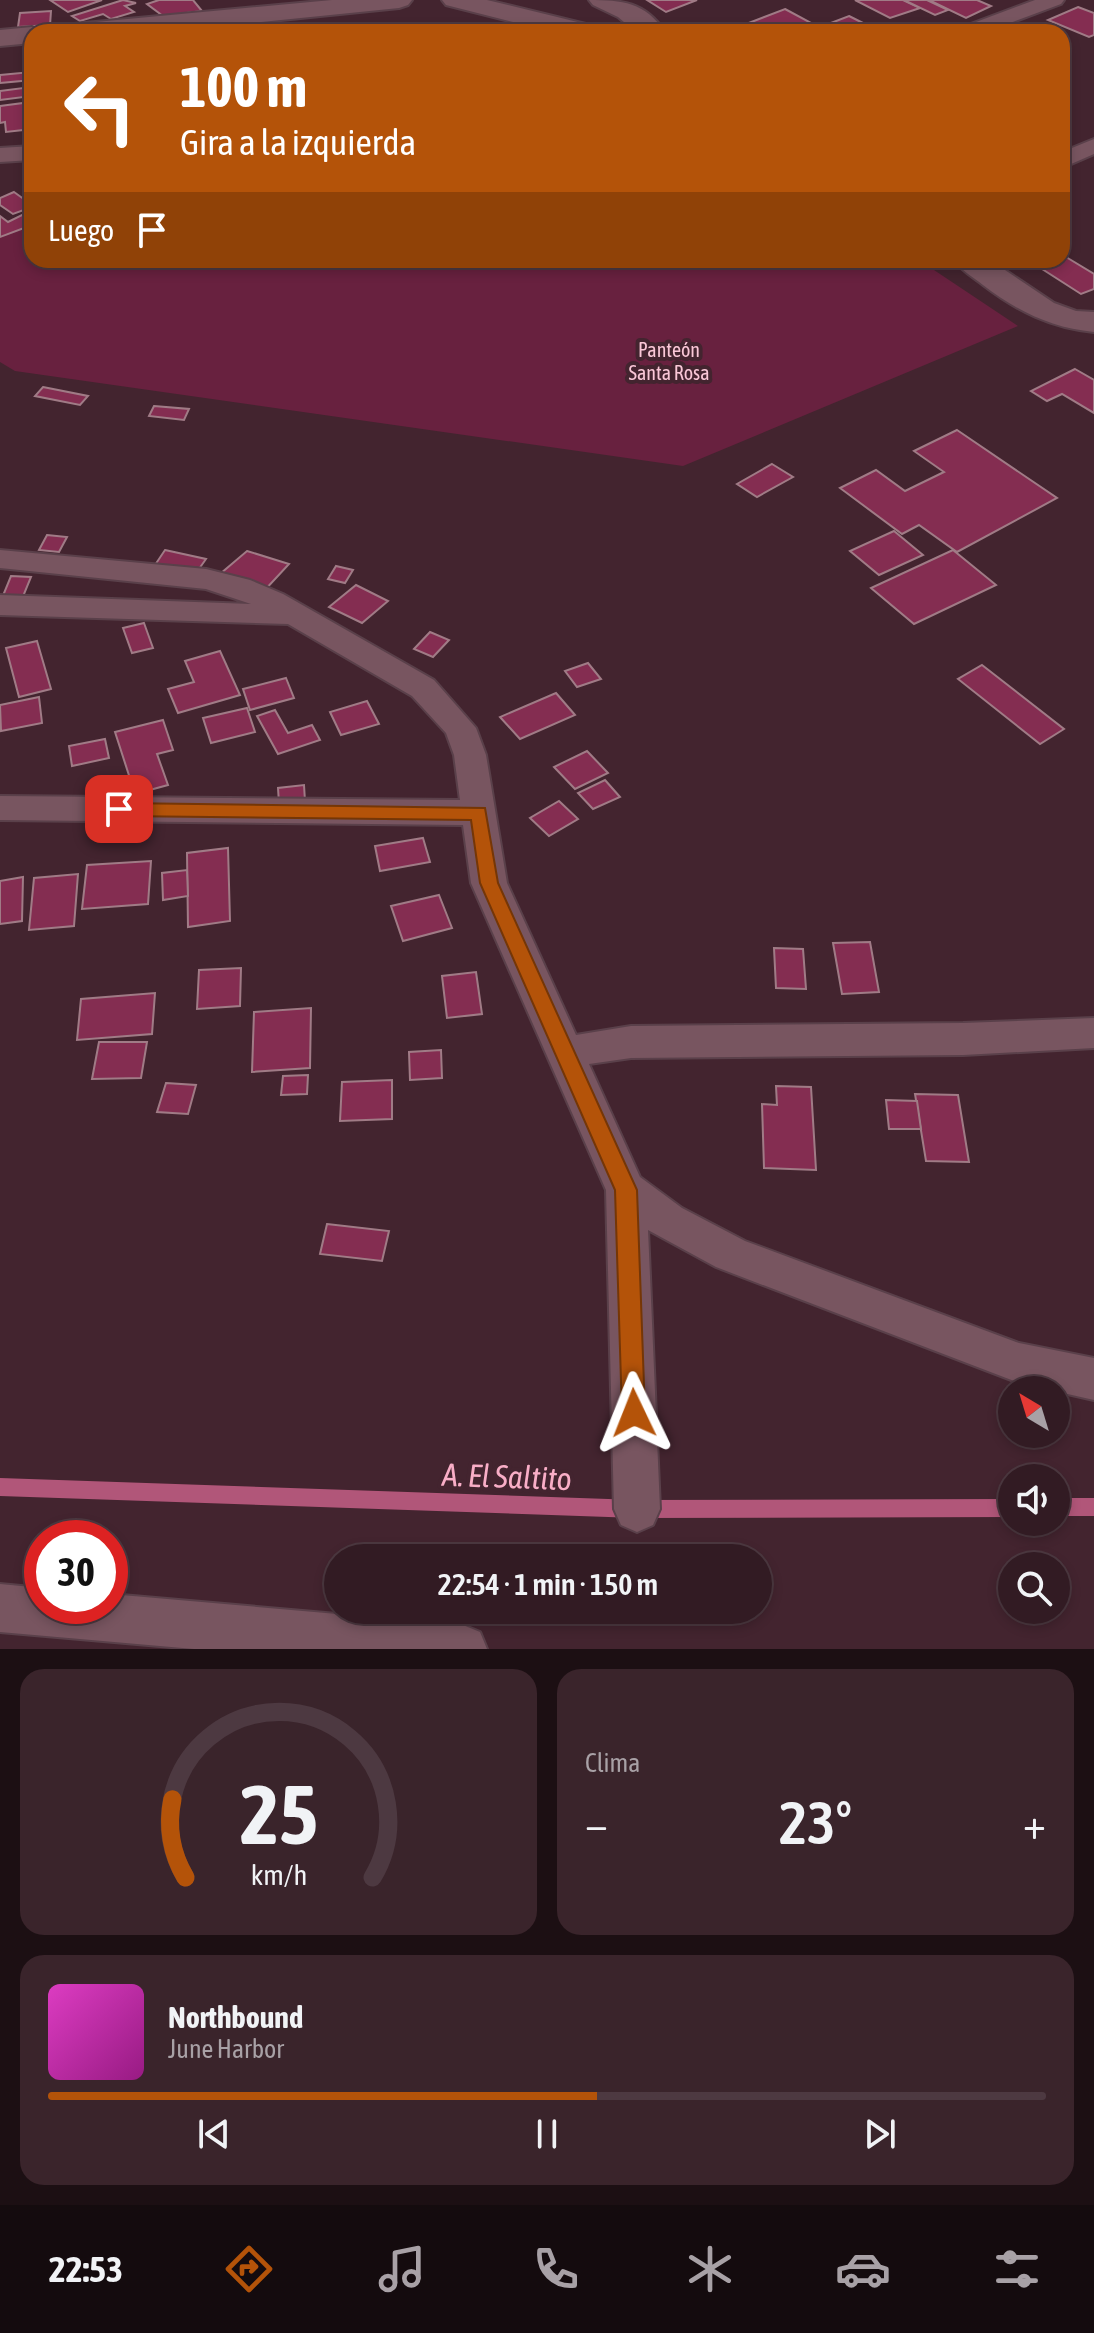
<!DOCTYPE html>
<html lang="es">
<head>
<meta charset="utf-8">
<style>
  body { margin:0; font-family:"Asap Condensed",sans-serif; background:#3a242b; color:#f1f3f6; height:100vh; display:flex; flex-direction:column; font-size:30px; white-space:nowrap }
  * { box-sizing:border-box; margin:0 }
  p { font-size:26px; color:#a8a1a6 }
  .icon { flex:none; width:44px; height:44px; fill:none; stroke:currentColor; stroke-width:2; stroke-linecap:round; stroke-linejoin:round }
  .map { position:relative; height:1649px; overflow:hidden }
  .details { display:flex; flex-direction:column; gap:20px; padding:20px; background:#1c0f13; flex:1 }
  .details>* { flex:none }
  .guide { position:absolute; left:24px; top:24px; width:1046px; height:244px; border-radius:24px; box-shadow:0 4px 12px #0003,0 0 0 2px #4d3941; background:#b45309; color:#fff; overflow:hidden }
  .needle { width:52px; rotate:322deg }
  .buttons { position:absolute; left:998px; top:1376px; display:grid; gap:16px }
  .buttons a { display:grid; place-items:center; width:72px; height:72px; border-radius:50%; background:#321b23; box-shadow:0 4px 12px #0003,0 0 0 2px #4d3941; font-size:40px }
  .speed { position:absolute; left:24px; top:1520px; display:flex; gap:16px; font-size:40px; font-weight:700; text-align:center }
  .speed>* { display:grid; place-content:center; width:104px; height:104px; border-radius:50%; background:#321b23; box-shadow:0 4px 12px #0003,0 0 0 2px #4d3941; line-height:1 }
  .speed .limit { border:12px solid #d22; background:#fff; color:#111 }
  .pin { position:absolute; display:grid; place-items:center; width:68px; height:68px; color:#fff; margin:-34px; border-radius:16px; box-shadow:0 4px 12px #0006 }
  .me { position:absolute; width:88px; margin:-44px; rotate:358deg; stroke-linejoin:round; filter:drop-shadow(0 0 6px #0008) }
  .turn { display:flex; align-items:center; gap:28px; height:168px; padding:0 24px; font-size:36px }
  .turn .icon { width:104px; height:104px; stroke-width:2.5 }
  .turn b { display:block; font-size:56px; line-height:68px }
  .then { display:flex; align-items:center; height:76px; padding:0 24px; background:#0003; gap:16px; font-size:30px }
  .big { font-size:60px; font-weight:600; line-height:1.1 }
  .details .tile { flex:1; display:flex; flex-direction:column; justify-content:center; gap:12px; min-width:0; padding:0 28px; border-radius:24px; background:#3a242b }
  .details .dial { align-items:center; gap:0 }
  .dial svg { height:208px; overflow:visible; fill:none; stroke:#4d3941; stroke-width:7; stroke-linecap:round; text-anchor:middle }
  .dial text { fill:#f1f3f6; stroke:none }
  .song { display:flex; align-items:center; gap:24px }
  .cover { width:96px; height:96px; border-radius:12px; background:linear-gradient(135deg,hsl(310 70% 55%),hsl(310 70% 35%)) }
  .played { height:8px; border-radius:4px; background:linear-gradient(90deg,#b45309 55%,#4d3941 55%) }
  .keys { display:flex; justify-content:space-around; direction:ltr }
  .heat { display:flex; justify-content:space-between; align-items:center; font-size:44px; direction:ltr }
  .details .tiles { flex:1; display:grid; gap:20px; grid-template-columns:1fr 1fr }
  .tile:last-child { grid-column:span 2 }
  .trip { position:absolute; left:324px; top:1544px; width:448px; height:80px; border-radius:40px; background:#321b23; box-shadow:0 4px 12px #0003,0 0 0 2px #4d3941; font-weight:600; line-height:80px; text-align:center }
  .tabs { display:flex; height:128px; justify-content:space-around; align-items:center; background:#140b0e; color:#a8a1a6 }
  .tabs .icon { width:56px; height:56px }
  .tabs .selected { color:#b45309 }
  .tabs b { font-size:36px; color:#f1f3f6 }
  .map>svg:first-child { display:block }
  .green { fill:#68213f }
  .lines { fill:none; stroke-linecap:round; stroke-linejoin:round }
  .stream { fill:#b15679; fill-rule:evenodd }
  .building { fill:#842d51; stroke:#a07b86; stroke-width:2 }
  .minor-casing { stroke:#5a404a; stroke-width:4 }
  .tertiary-casing { stroke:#5a404a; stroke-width:4 }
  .minor { fill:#785560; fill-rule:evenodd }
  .tertiary { fill:#785560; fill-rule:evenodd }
  .route { fill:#b45309; stroke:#753606; stroke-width:2 }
  .labels { text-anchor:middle; stroke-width:8; stroke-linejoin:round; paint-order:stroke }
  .far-park-label { font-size:20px; fill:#fac7d7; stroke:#43242f }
  .near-water-label { font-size:32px; font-style:italic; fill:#f9aec7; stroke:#43242f }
</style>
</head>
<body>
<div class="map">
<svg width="1094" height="1649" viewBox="0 0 1094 1649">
  <rect width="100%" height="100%" fill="#43242f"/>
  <polygon class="green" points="32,224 32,260 919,260 1018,326 683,466 15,371 0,362 0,233"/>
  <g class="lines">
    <g class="stream">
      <polygon points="0,1478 637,1500 1012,1499 1012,1517 637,1518 0,1496"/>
      <rect x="1056" y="1498" width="38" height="18"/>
    </g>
  </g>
  <g class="building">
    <polygon points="50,0 102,0 68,12"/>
    <polygon points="123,0 136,3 125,6 134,12 111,19 103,14 80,21 72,16"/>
    <polygon points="159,0 193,0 202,11 163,16 147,4"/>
    <polygon points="647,0 697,0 666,12"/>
    <polygon points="855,0 903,0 920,8 890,18"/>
    <polygon points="904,0 927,0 948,10 935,15"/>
    <polygon points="929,0 977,0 991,6 966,18"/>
    <polygon points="1078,7 1094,13 1094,35 1089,37 1048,20"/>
    <polygon points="785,9 815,25 797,32 748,32 750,31 741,26"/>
    <polygon points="51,11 50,25 18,27 20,13"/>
    <polygon points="849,16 875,29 848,32 831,23"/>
    <polygon points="31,72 32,80 0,83 0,75"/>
    <polygon points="31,87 32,96 0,100 0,91"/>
    <polygon points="31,102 32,129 6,132 5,122 0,123 0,106"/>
    <polygon points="14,192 32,205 32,207 13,214 0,205 0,198"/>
    <polygon points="32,210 32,225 0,237 0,216 8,222"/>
    <polygon points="1066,257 1094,274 1094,289 1081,294 1039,267"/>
    <polygon points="1075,369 1094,380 1094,413 1062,394 1047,401 1031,391"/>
    <polygon points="43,387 88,396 80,405 35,396"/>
    <polygon points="154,406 189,409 184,420 149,416"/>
    <polygon points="957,430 1057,498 957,552 919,525 902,534 840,488 876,470 905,491 944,472 914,451"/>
    <polygon points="772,464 793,477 757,497 737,484"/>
    <polygon points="894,531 923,555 879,575 850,551"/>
    <polygon points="47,535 67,537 59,552 39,550"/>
    <polygon points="165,550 206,559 194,576 153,568"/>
    <polygon points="953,550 996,585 914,624 871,588"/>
    <polygon points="247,551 289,564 263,592 220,574"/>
    <polygon points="336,566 353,570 345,583 328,579"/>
    <polygon points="11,576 31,577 22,599 2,598"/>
    <polygon points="356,585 388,601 362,623 329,607"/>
    <polygon points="144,623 153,648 132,653 123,628"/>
    <polygon points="430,632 449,640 433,657 414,649"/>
    <polygon points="37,641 51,689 19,697 6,648"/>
    <polygon points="220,651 240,695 178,713 168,689 194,682 185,661"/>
    <polygon points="588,663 601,679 577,687 565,671"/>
    <polygon points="982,665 1064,729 1040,744 958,679"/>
    <polygon points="286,678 294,698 250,710 243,689"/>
    <polygon points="556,693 575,715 520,739 500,717"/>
    <polygon points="39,697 42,723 1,731 0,705"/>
    <polygon points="367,701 379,724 341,735 330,712"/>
    <polygon points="247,708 255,732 211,743 203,718"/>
    <polygon points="275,710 288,733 312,725 320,740 278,754 257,716"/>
    <polygon points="163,720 173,750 157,754 168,785 135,794 115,732"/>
    <polygon points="105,739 109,758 72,766 69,746"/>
    <polygon points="587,751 608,773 575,789 554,767"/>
    <polygon points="605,780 620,797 593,809 578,793"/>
    <polygon points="304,785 305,801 279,804 278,788"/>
    <polygon points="559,801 578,819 549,836 530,818"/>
    <polygon points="423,838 430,862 380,871 375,846"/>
    <polygon points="228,848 230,921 188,927 187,853"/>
    <polygon points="151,861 148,904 82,909 87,865"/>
    <polygon points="187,870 188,896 163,900 162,873"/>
    <polygon points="78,874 74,926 29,930 34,878"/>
    <polygon points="23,877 22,921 0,924 0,881"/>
    <polygon points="439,895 452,928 403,941 391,906"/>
    <polygon points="870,942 879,992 842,994 833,943"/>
    <polygon points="774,948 803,949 806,989 776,988"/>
    <polygon points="241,968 240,1006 197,1009 199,970"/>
    <polygon points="476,972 482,1014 447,1018 442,976"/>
    <polygon points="155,993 152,1034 77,1040 81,999"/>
    <polygon points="311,1008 310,1068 252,1072 254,1012"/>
    <polygon points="99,1042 147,1042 141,1078 92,1079"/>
    <polygon points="441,1050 442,1078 410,1080 409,1052"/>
    <polygon points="308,1075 307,1094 281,1095 283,1076"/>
    <polygon points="392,1080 392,1119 340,1121 342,1082"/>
    <polygon points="166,1083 196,1085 188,1114 157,1112"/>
    <polygon points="776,1086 811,1087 816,1170 764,1168 762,1104 777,1105"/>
    <polygon points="915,1094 958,1095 969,1162 926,1161"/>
    <polygon points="886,1100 917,1101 921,1129 889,1129"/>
    <polygon points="327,1224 389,1231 382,1261 320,1254"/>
  </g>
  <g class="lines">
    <defs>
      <g id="minor">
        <polygon points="1035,0 1064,0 1061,4 986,32 957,32 960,28"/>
        <polygon points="1094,139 1094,154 1062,168 1062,152"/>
        <polygon points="32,146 32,160 0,162 0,148"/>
        <polygon points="0,550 206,569 250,580 283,594 434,680 476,728 486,755 507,883 576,1035 631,1026 963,1023 1094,1018 1094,1048 963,1055 631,1058 589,1064 640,1177 682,1208 745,1241 1019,1343 1094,1358 1094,1400 1019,1383 716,1267 648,1230 660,1509 653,1525 637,1532 621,1525 614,1509 606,1190 471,883 463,825 0,820 0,796 460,800 454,755 446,733 412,696 288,624 0,615 0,595 251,604 206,589 0,568"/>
        <polygon points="0,1584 42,1588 42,1606 110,1606 110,1594 463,1625 480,1632 487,1649 194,1649 0,1632"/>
      </g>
      <g id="tertiary">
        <polygon points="332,0 412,0 408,5 399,8 164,32 61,32 65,26 74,24"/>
        <polygon points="442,0 487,0 594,26 598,32 553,32 446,5"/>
        <path d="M 589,0 C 622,0 645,2 665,32 L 636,32 L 618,17 L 593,5 Z"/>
        <polygon points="32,27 43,32 32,32 32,43 0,46 0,30"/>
        <path d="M 954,260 L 990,260 L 1054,303 L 1076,311 L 1094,312 L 1094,332 C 1051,328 1017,311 983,285 C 973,277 962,271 954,260 Z"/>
      </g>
    </defs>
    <use href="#minor" class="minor-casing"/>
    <use href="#tertiary" class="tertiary-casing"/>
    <use href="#minor" class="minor"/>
    <use href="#tertiary" class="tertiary"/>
  </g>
  <polygon class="route" points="119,803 485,808 498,883 637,1190 645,1413 642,1421 634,1425 625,1421 622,1413 615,1190 480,883 471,820 119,816 110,809"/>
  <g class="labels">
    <g class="far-park-label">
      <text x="669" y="357">Panteón<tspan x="669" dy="23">Santa Rosa</tspan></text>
    </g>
    <g class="near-water-label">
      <text transform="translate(507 1477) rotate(2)" y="11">A. El Saltito</text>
    </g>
  </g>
</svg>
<div class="buttons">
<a><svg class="needle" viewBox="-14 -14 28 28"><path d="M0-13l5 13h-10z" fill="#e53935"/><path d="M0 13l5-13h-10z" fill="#a8a1a6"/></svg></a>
<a><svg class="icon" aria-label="sound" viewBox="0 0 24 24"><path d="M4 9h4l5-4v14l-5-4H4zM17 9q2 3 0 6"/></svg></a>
<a><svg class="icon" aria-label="search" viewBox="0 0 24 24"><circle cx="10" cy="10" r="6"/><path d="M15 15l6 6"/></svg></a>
</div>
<div class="speed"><div class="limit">30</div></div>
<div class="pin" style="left:119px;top:809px;background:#d93025"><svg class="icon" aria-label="arrive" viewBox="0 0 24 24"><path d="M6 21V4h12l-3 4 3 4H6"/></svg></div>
<svg class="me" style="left:634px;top:1413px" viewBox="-20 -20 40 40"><path d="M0-17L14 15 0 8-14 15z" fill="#b45309" stroke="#fff" stroke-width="4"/></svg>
<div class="trip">22:54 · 1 min · 150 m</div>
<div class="guide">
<div class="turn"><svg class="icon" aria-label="left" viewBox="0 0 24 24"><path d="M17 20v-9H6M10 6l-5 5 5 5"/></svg><div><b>100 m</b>Gira a la izquierda</div></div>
<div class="then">Luego<svg class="icon" aria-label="arrive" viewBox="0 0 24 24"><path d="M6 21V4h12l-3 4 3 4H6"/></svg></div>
</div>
</div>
<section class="details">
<div class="tiles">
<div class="tile dial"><svg viewBox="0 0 100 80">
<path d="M14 69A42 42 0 1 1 86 69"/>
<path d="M14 69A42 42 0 0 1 9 39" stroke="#b45309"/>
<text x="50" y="56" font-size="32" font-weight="700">25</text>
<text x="50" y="72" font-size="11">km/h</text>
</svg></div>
<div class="tile"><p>Clima</p>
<div class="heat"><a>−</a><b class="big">23°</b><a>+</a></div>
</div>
<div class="tile">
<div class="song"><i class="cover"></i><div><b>Northbound</b><p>June Harbor</p></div></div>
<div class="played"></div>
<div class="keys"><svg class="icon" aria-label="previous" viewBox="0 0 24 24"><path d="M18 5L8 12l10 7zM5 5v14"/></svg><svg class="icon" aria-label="pause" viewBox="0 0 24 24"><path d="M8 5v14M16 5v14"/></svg><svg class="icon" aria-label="next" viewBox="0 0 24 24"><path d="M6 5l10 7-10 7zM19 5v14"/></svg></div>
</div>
</div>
</section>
<nav class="tabs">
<b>22:53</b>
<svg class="icon selected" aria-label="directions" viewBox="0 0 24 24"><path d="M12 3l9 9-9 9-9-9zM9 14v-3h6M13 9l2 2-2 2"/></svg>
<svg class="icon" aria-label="music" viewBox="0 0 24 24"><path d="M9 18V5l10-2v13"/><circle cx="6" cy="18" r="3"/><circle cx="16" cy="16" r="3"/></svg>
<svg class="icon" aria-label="phone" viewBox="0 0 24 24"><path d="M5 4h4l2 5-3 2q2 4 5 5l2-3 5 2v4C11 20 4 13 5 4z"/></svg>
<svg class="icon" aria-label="climate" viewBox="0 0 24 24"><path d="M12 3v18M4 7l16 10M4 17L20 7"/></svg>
<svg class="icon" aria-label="car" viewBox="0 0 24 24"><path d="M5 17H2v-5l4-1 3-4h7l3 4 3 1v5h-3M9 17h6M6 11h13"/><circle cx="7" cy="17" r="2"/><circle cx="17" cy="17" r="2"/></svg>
<svg class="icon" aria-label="filters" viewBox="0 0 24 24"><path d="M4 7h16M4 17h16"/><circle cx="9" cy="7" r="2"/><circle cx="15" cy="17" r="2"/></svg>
</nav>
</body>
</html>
